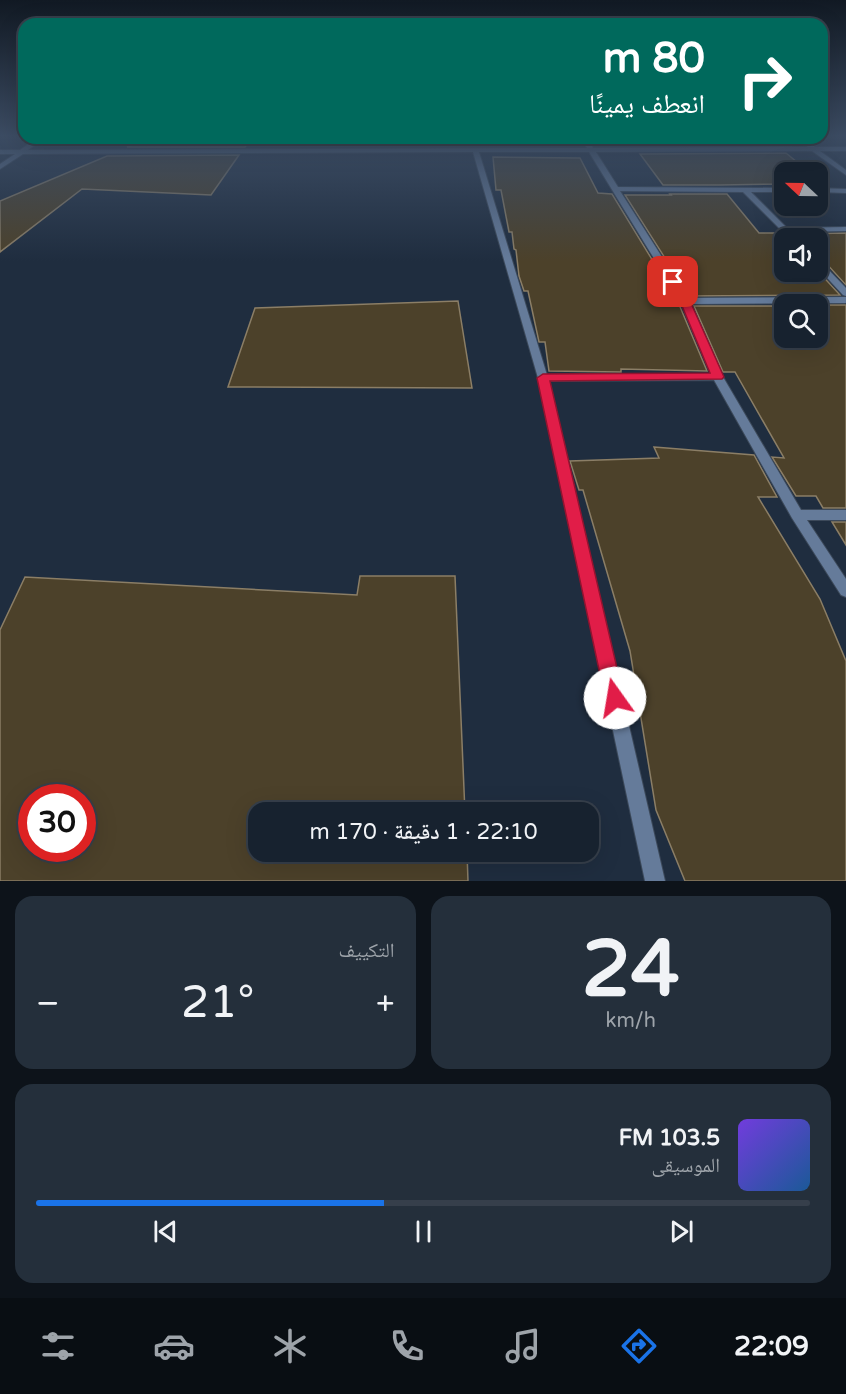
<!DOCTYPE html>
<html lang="ar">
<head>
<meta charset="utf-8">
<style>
  body { margin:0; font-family:"Varela Round","Noto Naskh Arabic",sans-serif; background:#242f3b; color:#f1f3f6; direction:rtl; height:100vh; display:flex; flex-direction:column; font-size:22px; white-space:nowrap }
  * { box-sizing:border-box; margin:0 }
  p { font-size:20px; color:#9ea4aa }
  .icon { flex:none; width:33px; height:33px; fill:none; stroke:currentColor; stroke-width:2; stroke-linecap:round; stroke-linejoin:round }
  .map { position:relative; height:881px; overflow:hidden; direction:ltr }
  .drawer { display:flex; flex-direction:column; gap:15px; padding:15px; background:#0d131a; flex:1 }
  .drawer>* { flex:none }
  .hud { position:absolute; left:18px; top:18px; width:810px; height:126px; border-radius:18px; box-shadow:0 6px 24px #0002,0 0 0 2px #363f4b; direction:rtl; background:#00695c; color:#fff; overflow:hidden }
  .needle { width:39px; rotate:292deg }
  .buttons { position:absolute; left:774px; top:162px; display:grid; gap:12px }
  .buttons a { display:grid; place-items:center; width:54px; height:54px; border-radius:12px; background:#17222f; box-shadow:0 6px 24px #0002,0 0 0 2px #363f4b; font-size:30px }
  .speed { position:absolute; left:18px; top:784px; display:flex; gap:12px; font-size:30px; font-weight:700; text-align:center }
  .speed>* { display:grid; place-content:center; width:78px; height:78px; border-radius:50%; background:#17222f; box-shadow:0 6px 24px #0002,0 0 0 2px #363f4b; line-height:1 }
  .speed .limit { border:9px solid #d22; background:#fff; color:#111 }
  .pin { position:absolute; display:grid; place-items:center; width:51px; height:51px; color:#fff; margin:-26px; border-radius:12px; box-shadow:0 3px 9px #0006 }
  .me { position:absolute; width:66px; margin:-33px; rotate:347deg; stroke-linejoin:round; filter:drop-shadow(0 0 4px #0008) }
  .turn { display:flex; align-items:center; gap:21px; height:126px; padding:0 24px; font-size:27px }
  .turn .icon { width:78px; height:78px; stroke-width:2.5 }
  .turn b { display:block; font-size:42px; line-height:51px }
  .big { font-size:45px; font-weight:600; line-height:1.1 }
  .drawer .widget { flex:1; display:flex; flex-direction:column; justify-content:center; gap:9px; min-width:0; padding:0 21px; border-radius:18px; background:#242f3b }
  .drawer .dial { align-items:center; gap:0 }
  .dial b { font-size:78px; line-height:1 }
  .song { display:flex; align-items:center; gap:18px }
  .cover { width:72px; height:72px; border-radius:9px; background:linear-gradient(135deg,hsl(260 70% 55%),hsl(210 70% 35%)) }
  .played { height:6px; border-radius:3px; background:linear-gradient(90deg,#1a73e8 45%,#363f4b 45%) }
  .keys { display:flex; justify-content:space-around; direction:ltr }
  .heat { display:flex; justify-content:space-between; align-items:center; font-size:33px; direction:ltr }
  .drawer .tiles { flex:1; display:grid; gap:15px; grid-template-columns:1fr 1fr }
  .widget:last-child { grid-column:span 2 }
  .trip { position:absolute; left:248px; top:802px; width:351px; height:60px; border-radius:18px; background:#17222f; box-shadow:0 6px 24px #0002,0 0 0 2px #363f4b; font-weight:600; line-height:60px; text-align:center; direction:rtl }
  .tabs { display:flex; height:96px; justify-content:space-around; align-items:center; background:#090e13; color:#9ea4aa }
  .tabs .icon { width:42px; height:42px }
  .tabs .on { color:#1a73e8 }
  .tabs b { font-size:27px; color:#f1f3f6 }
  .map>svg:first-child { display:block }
  .building { fill:#4c412a; stroke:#8b7e66; stroke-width:1.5; fill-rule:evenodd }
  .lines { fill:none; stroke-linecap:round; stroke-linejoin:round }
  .street-casing { stroke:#3c495a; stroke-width:2 }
  .street { fill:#657b9a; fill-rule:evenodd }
  .route { fill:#e11d48; stroke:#92132f; stroke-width:1.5 }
</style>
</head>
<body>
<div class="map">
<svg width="846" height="881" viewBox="0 0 846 881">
  <rect width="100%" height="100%" fill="#1f2d3f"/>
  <g class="building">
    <polygon points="150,138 252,138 245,147 127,147"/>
    <polygon points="665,138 723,138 730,145 670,145"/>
    <polygon points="786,153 809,172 784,172 784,184 720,185 663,185 640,154"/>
    <polygon points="239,155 211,195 82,189 0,252 0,201 107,156"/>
    <polygon points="493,157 580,158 598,193 612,194 678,302 707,371 621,369 621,372 549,371 545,342 539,342 528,291 524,291 519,276 516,250 514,249 512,232 509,232 501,190 496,190"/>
    <polygon points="670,194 727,194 759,233 780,233 786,238 784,238 784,272 818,271 840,295 689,296 625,195 671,195"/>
    <polygon points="846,233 846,285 823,260 818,259 818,238 799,238 797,234"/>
    <polygon points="458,301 472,388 228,387 255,308"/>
    <polygon points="818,305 846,305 846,508 823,508 816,496 796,496 772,457 784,458 735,372 723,372 694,306 784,306 784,338 818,338"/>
    <polygon points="654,447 754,455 777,497 758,497 820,599 846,661 846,881 685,881 656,810 630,651 583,490 579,490 570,461 659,458"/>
    <polygon points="832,522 846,522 846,545"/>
    <path d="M 360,576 L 455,576 L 465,813 L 258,813 L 258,852 L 467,852 L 468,881 L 0,881 L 0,630 L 25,577 L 357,595 ZM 32,798 L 82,798 L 82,849 L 32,849 Z"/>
  </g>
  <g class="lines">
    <defs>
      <g id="street">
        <path d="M 37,138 L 44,138 L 28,150 L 587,148 L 581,138 L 587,138 L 593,148 L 808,147 L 796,138 L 803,138 L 815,147 L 846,147 L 846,151 L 820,151 L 846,170 L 846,175 L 812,151 L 596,152 L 618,187 L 784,188 L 784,192 L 751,192 L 787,228 L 846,227 L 846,231 L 792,232 L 797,238 L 789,238 L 743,192 L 620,191 L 688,298 L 846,297 L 846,303 L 691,304 L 723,377 L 801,510 L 846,510 L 846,520 L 807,520 L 846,579 L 846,597 L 841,595 L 792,518 L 714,380 L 549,381 L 665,881 L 645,881 L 538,378 L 473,152 L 23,154 L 0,169 L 0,164 L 15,154 L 0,154 L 0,150 L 20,150 ZM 479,152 L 589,152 L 680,301 L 711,374 L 547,375 Z"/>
        <polygon points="818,188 846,189 846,193 818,192"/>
        <polygon points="818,261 821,262 846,288 846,296 843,295 818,268"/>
      </g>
    </defs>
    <use href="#street" class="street-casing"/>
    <use href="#street" class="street"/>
  </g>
  <linearGradient id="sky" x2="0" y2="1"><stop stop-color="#111923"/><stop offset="0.52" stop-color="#3c4c63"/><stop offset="1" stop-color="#3c4c63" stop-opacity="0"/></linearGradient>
  <rect width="846" height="261" fill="url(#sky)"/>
  <polygon class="route" points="669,280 677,280 690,301 724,377 722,379 550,381 624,698 621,704 615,707 608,704 605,698 537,378 543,374 710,373 680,301 668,282"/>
</svg>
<div class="buttons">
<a><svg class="needle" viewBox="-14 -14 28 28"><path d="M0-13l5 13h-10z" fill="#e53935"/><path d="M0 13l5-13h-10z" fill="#9ea4aa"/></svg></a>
<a><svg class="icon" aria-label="sound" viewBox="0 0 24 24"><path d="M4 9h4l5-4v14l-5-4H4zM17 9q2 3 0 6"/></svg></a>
<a><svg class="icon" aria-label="search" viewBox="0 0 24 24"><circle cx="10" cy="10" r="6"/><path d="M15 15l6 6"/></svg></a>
</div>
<div class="speed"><div class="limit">30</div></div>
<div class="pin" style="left:673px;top:282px;background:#d93025"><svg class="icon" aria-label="arrive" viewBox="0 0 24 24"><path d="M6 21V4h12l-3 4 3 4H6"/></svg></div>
<svg class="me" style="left:615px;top:698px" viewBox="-20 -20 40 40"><circle r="19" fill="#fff"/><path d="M0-13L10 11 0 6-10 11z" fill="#e11d48"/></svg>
<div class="trip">22:10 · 1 دقيقة · 170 m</div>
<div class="hud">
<div class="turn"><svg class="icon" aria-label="right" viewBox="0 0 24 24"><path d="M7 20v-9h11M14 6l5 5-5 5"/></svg><div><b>80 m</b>انعطف يمينًا</div></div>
</div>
</div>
<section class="drawer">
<div class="tiles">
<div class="widget dial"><b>24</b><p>km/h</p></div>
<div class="widget"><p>التكييف</p>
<div class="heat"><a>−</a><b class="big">21°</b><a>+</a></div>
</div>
<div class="widget">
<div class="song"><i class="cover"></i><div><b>103.5 FM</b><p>الموسيقى</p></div></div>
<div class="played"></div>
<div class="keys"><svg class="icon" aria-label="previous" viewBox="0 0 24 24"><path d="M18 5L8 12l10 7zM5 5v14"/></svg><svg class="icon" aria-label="pause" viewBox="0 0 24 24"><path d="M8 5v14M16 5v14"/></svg><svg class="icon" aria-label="next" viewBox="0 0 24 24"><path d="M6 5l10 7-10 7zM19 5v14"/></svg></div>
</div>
</div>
</section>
<nav class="tabs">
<b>22:09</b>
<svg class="icon on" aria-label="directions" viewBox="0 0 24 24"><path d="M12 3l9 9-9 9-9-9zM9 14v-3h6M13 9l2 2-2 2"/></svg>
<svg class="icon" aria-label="music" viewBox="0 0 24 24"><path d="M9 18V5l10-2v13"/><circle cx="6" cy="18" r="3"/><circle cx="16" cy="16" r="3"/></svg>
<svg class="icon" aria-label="phone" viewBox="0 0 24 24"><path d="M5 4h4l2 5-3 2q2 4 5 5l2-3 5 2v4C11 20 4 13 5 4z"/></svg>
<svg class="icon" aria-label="climate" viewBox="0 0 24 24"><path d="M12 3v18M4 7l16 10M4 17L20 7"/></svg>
<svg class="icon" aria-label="car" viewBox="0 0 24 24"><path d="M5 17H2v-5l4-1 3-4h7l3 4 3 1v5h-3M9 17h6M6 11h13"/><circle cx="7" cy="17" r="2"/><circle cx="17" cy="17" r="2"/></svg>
<svg class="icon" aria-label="filters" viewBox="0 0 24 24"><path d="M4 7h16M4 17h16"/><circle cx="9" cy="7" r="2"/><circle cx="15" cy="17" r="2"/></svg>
</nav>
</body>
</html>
